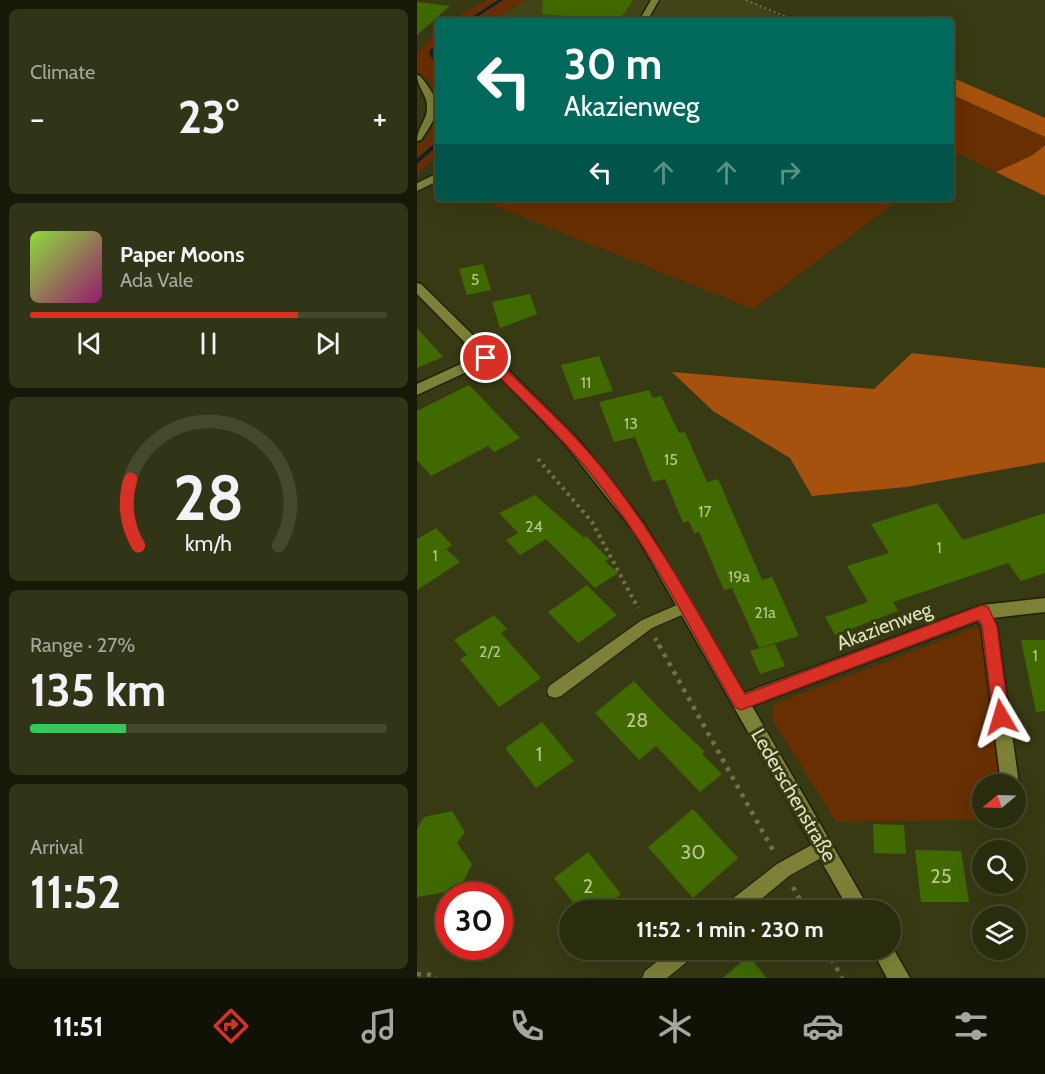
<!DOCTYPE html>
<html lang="en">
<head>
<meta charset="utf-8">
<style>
  body { margin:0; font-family:Cabin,sans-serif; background:#323417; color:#f1f3f6; height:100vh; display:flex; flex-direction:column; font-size:22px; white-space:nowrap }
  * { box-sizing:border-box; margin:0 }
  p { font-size:20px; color:#a5a79e }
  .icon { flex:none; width:33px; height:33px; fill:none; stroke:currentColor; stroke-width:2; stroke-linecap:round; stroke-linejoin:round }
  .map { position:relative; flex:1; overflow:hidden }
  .details { display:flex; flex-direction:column; gap:9px; padding:9px; background:#171808; width:417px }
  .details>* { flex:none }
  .hud { position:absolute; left:18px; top:18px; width:519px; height:183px; border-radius:6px; box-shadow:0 6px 24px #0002,0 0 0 2px #46482e; background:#00695c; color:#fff; overflow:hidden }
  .needle { width:39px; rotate:251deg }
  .controls { position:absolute; left:555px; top:774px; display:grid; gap:12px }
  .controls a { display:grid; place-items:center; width:54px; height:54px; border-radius:50%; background:#2a2c0e; box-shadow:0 6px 24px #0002,0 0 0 2px #46482e; font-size:30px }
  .speed { position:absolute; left:18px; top:882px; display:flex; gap:12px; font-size:30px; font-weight:700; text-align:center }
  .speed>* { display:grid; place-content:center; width:78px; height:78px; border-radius:50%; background:#2a2c0e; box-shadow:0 6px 24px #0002,0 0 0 2px #46482e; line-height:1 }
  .speed .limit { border:9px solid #d22; background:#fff; color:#111 }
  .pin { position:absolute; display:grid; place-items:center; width:51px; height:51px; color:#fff; margin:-26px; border:3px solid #fff; border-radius:50%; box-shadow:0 2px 6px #0007 }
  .me { position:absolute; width:66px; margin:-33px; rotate:353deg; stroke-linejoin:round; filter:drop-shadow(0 0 4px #0008) }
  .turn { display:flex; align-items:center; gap:21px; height:126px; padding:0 30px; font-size:27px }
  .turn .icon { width:78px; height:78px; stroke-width:2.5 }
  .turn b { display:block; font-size:42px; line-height:51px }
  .lanes { display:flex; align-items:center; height:57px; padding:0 30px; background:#0003; justify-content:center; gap:30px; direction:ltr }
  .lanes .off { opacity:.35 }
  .big { font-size:45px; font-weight:800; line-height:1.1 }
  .details .widget { flex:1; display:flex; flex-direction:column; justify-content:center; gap:9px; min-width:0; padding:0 21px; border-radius:9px; background:#323417 }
  .details .dial { align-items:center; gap:0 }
  .dial svg { height:156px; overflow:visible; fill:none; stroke:#46482e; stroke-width:7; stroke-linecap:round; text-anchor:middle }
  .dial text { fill:#f1f3f6; stroke:none }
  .song { display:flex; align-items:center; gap:18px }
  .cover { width:72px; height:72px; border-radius:9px; background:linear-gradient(135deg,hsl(90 70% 55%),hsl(320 70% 35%)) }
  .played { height:6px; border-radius:3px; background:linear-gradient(90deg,#d93025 75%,#46482e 75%) }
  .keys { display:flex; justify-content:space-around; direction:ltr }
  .heat { display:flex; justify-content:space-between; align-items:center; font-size:33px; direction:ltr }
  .charge { height:9px; border-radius:4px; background:linear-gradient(90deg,#34c759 27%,#46482e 0) }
  .trip { position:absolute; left:142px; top:900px; width:342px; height:60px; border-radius:30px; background:#2a2c0e; box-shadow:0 6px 24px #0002,0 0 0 2px #46482e; font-weight:800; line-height:60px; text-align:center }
  .dock { display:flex; height:96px; justify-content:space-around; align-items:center; background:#111206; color:#a5a79e }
  .dock .icon { width:42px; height:42px }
  .dock .selected { color:#d93025 }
  .dock b { font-size:27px; color:#f1f3f6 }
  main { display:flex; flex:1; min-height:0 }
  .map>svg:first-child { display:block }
  .built { fill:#434518 }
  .green { fill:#682f02 }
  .forest { fill:#a6510e }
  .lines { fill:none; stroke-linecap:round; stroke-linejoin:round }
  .stream { fill:#0e232d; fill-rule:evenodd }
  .building { fill:#406a00 }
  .lane-casing { stroke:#1f2009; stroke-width:2 }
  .street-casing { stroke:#1f2009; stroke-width:3 }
  .path-far2 { stroke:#6f724b; stroke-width:2; stroke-dasharray:2 3; stroke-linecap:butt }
  .path-far1 { stroke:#6f724b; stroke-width:4; stroke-dasharray:3 4.5; stroke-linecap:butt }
  .path { stroke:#6f724b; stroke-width:4.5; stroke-dasharray:4 6; stroke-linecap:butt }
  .lane { fill:#7d8137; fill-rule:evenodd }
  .street { fill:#7d8137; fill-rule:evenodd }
  .route { fill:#d93025; stroke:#8d1f18; stroke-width:1.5 }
  .labels { text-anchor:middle; stroke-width:6; stroke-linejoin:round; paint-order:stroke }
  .number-label { font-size:16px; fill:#b7c48e }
  .street-label { font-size:20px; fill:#dfe2bd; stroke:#383a13 }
  .near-number-label { font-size:20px; fill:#b7c48e }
</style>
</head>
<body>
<main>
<section class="details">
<div class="widget"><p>Climate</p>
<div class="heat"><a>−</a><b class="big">23°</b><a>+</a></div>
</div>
<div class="widget">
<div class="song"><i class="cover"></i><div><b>Paper Moons</b><p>Ada Vale</p></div></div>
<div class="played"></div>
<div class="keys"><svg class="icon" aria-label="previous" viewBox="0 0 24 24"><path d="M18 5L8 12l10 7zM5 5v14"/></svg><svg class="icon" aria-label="pause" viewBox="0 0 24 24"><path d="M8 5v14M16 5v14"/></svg><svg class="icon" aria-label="next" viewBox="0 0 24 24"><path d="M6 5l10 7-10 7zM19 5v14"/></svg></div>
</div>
<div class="widget dial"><svg viewBox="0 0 100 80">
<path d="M14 69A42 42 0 1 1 86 69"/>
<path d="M14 69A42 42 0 0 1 10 35" stroke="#d93025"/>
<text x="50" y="56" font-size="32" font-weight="700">28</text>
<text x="50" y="72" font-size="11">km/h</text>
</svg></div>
<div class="widget"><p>Range · 27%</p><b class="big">135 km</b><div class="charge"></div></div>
<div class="widget"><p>Arrival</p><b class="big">11:52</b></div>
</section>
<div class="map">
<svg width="628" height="978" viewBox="0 0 628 978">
  <rect width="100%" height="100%" fill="#383a13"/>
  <polygon class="built" points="109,0 331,0 372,21 74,21"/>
  <g class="green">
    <polygon points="70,0 109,0 74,21 31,21"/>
    <polygon points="21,30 21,98 17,87 0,71 0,53"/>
    <polygon points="534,94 628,137 628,145 616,155 579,172 543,154 534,160"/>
    <polygon points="21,114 21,155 0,174 0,146 10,137"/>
    <polygon points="58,198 95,199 484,198 336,309"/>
    <polygon points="560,627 569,634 586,784 566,784 566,818 590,818 590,819 419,822 355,719 357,704"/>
  </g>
  <g class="forest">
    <polygon points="534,77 628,118 628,137 534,94"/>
    <polygon points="628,145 628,196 579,172 616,155"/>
    <polygon points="495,353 628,368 628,462 489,487 395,496 373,458 296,411 255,372 457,389"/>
  </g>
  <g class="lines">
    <g class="stream">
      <polygon points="81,0 86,0 54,21 49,21"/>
      <polygon points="19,44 21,44 21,48 16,52 21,63 21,69 19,68 12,52"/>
      <polygon points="21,140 21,145 0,164 0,159"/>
    </g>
  </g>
  <g class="building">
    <polygon points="126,0 216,0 202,21 125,14"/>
    <polygon points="0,2 33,6 0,35"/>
    <polygon points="66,264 74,290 50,295 42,269"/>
    <polygon points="113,294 120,314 83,328 75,302"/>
    <polygon points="0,328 26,357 0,368"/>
    <polygon points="182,356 196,391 157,400 144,365"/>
    <polygon points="52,385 103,438 77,452 71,446 14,476 0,460 0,411"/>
    <polygon points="232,390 236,398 244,396 262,433 268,432 290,482 301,479 345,580 355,577 382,636 342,648 315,588 307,590 282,532 277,533 272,521 266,523 248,479 236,482 218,437 197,442 182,402"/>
    <polygon points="118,495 167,538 169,536 192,559 188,561 201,573 178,588 129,539 103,555 89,540 101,533 82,513"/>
    <polygon points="520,503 546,540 628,513 628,573 604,581 591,563 476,602 481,611 418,635 408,617 451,602 430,566 472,553 454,524"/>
    <polygon points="19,528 35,545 29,549 43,562 0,590 0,539"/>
    <polygon points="170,585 200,615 161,643 131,612"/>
    <polygon points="77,615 90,629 84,633 124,678 82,707 43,659 50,655 37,640"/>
    <polygon points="604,640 628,640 628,711 619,712"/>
    <polygon points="358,644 368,666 343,674 333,651"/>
    <polygon points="217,681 241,707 288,752 285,754 305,774 283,792 239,746 222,760 178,713"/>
    <polygon points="125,722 157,761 119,788 88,748"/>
    <polygon points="276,809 321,858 276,898 231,847"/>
    <polygon points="35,811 48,832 40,843 55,864 42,890 0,897 0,829 7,817"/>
    <polygon points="456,824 487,825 489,854 457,853"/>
    <polygon points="498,850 544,851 552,902 504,902"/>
    <polygon points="171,852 204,894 184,910 162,910 137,878"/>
    <polygon points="332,955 349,978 306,978"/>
  </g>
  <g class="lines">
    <defs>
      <g id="lane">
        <polygon points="267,602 272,604 274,608 272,612 235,628 144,696 138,698 132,696 130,691 132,686 225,620"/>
        <polygon points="407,838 413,841 416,847 413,853 372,876 331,910 308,910 310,903 360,864"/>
        <polygon points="255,950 278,950 276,957 250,978 225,978 228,971"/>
      </g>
      <g id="street">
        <polygon points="234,0 242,0 230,21 222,21"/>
        <path d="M 0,75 L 3,76 C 26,103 23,113 4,140 L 0,141 C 0,127 10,121 10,108 C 11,95 0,88 0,75 Z"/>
        <polygon points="21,173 21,181 0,191 0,183"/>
        <polygon points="0,283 4,284 158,436 188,472 228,525 327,693 565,605 628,598 628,612 576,618 580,626 602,784 600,790 598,784 584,784 564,626 561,621 335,706 453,910 432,910 218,533 148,444 69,363 0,395 0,384 61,356 0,294"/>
        <polygon points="474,945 493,978 470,978 455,950 474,950"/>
      </g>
    </defs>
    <use href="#lane" class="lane-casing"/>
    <use href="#street" class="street-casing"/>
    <polyline class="path-far2" points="329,0 367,16 373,21"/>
    <g class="path-far1">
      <polyline points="121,459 175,522 221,608"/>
      <polyline points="238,638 242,646"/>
    </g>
    <g class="path">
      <polyline points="242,645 357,852"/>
      <polyline points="376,887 389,910"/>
      <polyline points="410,950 425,978"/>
      <polyline points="0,974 17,975 19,978"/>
    </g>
    <use href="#lane" class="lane"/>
    <use href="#street" class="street"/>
  </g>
  <path class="route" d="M 69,354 L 74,355 C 113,393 155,430 189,473 C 243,541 284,619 328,694 L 565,605 L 571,607 L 580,626 L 592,717 L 590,722 L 584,724 L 578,722 L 576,717 L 565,626 L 562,620 L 324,710 L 318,707 C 274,631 234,548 178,479 C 144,436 104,399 65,360 L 65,355 Z"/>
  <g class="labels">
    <g class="number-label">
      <text x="58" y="285">5</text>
      <text x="169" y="388">11</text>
      <text x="214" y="429">13</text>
      <text x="254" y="465">15</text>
      <text x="288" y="517">17</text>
      <text x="117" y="532">24</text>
      <text x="522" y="553">1</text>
      <text x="18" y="561">1</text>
      <text x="322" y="582">19a</text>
      <text x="348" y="618">21a</text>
      <text x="73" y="657">2/2</text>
      <text x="618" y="661">1</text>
    </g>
    <g class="street-label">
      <text transform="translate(467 626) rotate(-21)" y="7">Akazienweg</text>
      <text transform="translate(377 795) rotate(60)" y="7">Lederschenstraße</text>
    </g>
    <g class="near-number-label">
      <text x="220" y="727">28</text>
      <text x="122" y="761">1</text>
      <text x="276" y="859">30</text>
      <text x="524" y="883">25</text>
      <text x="171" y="893">2</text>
    </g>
  </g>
</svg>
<div class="controls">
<a><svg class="needle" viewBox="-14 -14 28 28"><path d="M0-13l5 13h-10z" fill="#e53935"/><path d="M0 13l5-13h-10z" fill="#a5a79e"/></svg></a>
<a><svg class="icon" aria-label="search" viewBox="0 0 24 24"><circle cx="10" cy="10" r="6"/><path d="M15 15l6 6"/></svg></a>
<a><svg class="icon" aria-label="layers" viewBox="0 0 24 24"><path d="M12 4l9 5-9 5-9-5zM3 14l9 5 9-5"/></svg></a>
</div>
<div class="speed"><div class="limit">30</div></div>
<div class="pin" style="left:69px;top:358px;background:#d93025"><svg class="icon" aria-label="arrive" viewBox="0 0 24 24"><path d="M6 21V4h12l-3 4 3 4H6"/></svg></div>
<svg class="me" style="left:584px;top:717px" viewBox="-20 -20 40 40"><path d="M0-17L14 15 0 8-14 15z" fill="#d93025" stroke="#fff" stroke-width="4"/></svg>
<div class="trip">11:52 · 1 min · 230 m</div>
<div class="hud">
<div class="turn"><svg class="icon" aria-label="left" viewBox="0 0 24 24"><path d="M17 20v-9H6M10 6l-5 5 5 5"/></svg><div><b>30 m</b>Akazienweg</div></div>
<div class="lanes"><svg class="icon" aria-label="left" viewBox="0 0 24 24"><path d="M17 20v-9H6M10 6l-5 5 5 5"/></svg><svg class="icon off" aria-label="ahead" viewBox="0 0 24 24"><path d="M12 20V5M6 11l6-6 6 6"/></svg><svg class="icon off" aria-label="ahead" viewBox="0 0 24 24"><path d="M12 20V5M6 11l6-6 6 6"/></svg><svg class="icon off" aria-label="right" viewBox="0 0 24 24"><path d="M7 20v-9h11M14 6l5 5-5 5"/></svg></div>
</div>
</div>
</main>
<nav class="dock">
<b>11:51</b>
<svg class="icon selected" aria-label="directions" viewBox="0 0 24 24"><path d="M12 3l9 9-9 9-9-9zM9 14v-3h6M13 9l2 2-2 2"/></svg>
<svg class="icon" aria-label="music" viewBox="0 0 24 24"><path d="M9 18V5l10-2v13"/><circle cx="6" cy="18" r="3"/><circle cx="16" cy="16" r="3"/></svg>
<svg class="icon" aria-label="phone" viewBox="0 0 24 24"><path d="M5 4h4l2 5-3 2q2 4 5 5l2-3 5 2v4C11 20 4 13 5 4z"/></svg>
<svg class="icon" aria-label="climate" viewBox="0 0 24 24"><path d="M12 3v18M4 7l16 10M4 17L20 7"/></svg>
<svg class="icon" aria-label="car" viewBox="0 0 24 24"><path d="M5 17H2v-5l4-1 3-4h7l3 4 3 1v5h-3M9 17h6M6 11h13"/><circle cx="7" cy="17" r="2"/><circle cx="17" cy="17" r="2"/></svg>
<svg class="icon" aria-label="filters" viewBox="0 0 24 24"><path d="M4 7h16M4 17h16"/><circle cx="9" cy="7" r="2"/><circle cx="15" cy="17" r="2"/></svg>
</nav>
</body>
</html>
